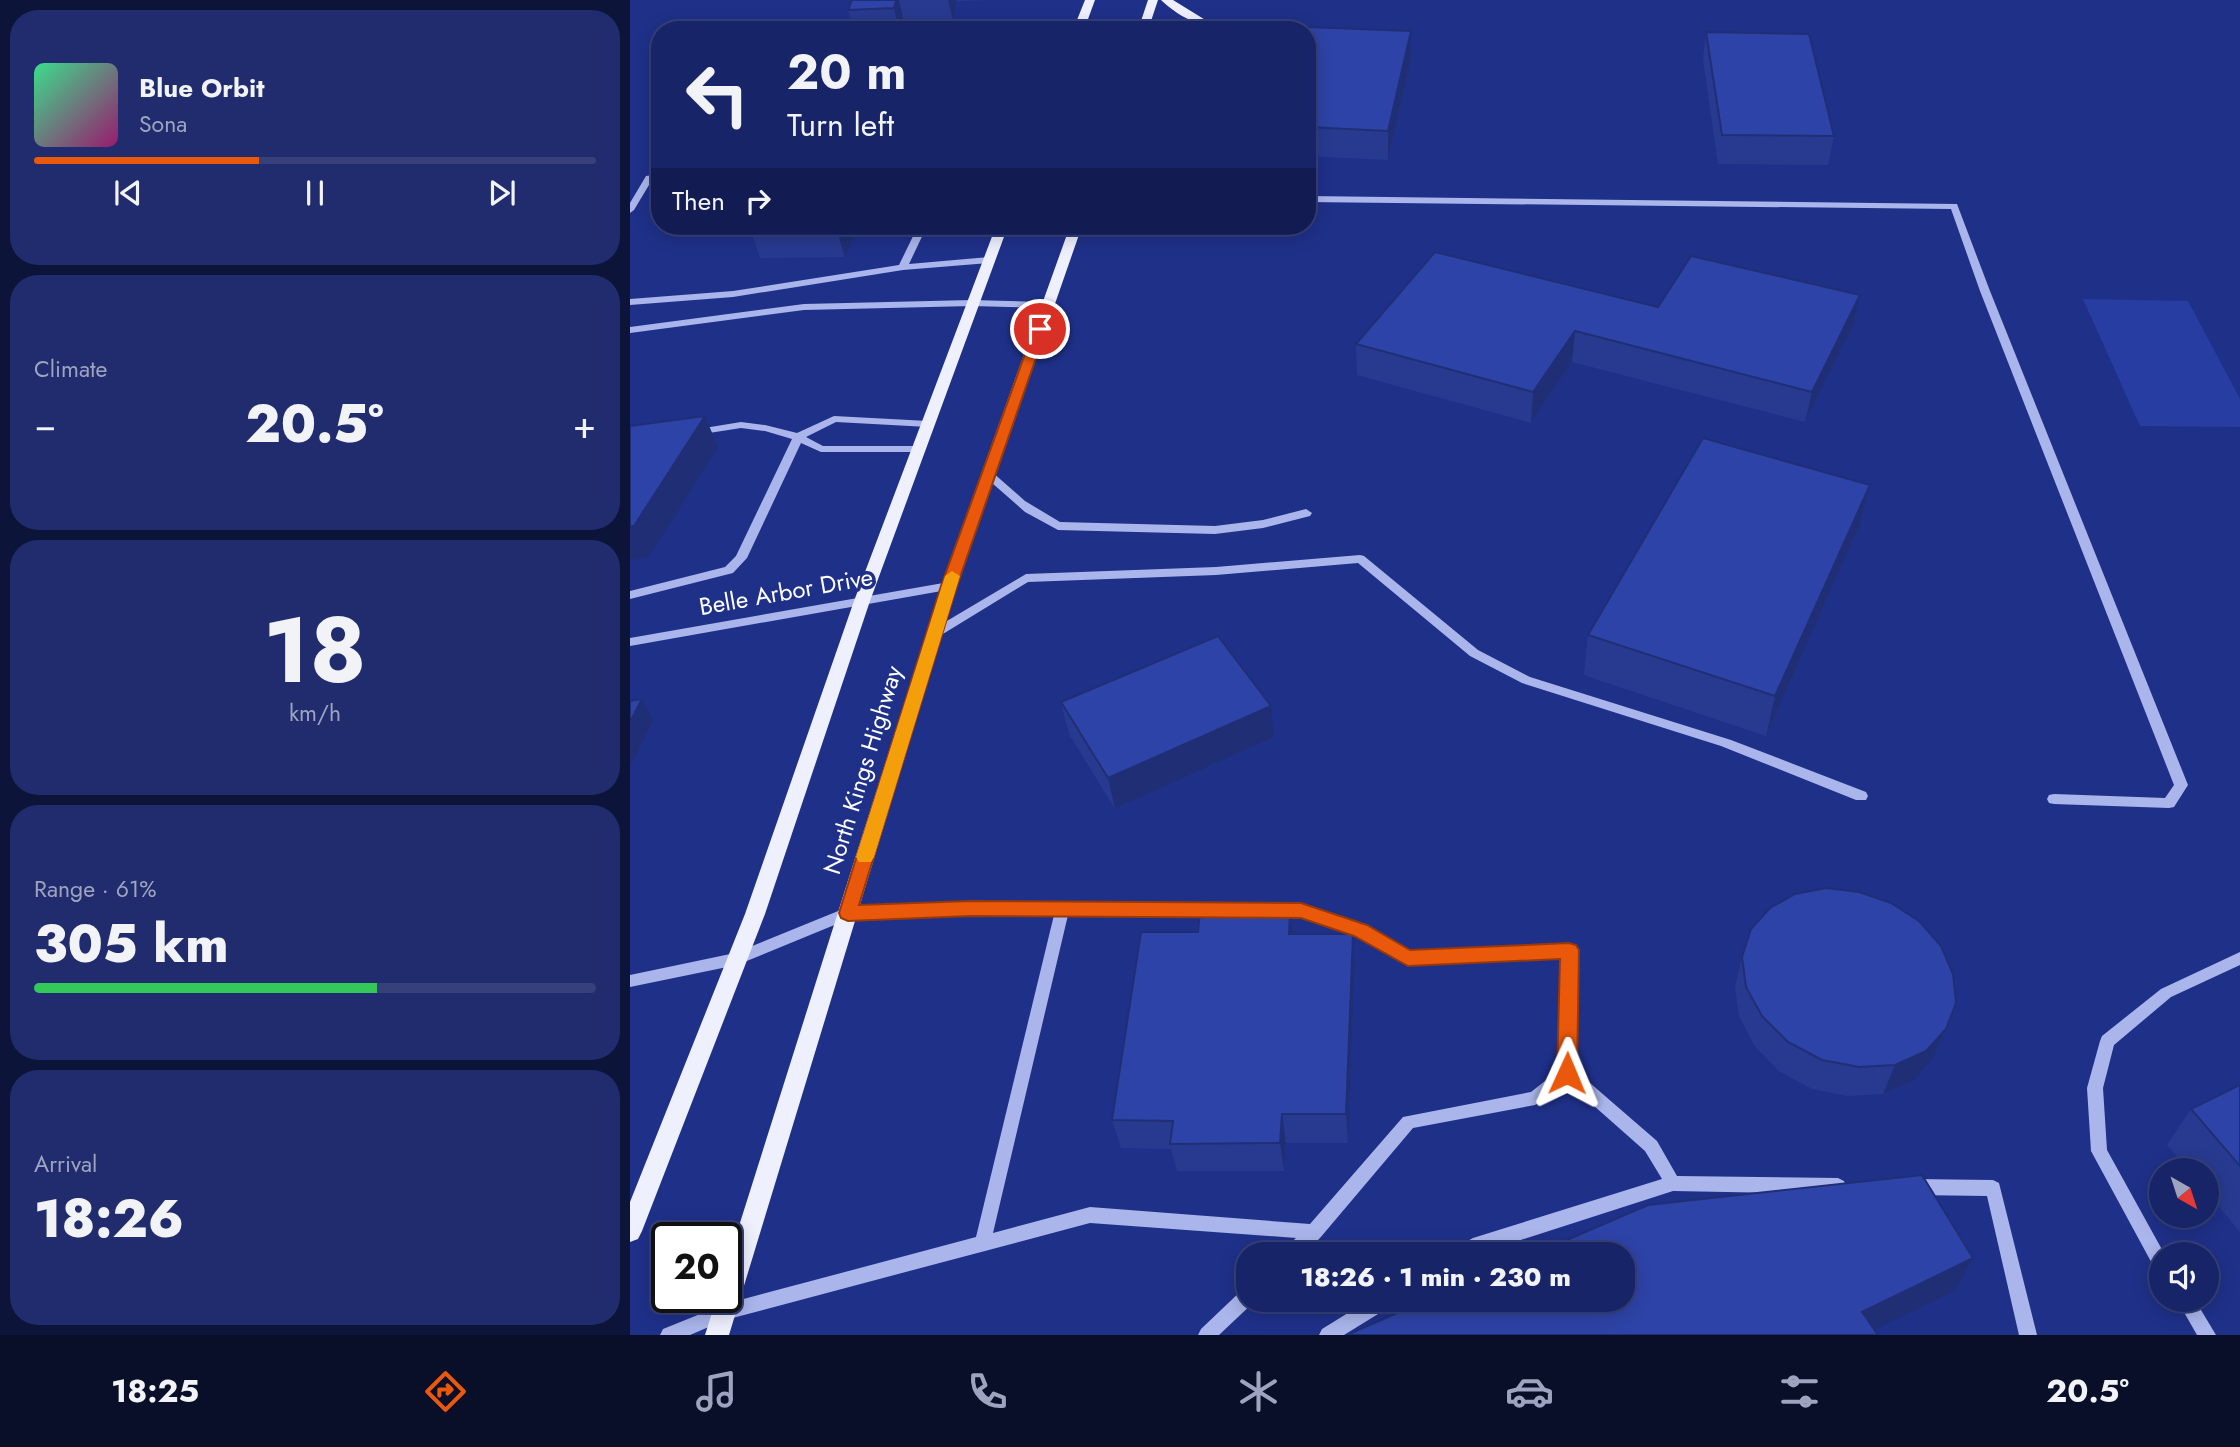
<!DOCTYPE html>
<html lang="en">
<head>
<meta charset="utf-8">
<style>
  body { margin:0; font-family:Jost,sans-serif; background:#202c6d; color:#f1f3f6; height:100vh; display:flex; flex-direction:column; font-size:26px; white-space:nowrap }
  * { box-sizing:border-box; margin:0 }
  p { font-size:23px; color:#9ea4c0 }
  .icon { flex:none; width:38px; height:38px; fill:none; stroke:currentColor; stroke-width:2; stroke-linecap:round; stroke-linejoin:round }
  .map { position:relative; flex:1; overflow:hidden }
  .side { display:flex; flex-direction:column; gap:10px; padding:10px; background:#0d1439; width:630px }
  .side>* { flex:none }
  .top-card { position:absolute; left:21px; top:21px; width:665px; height:214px; border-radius:28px; box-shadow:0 4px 18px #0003,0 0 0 2px #36417b; background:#172467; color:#f1f3f6; overflow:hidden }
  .needle { width:46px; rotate:141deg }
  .controls { position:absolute; left:1519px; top:1158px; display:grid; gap:14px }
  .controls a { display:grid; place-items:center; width:70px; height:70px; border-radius:50%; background:#172467; box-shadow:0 4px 18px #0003,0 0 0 2px #36417b; font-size:35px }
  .speed { position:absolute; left:21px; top:1222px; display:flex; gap:14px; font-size:35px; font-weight:700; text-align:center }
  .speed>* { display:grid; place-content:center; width:91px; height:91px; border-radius:50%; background:#172467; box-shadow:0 4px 18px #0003,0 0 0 2px #36417b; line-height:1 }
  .speed .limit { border:4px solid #111; border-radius:10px; background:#fff; color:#111 }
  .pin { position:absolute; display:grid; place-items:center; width:60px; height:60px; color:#fff; margin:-30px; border:4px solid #fff; border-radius:50%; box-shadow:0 2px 7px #0007 }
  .me { position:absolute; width:77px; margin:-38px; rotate:1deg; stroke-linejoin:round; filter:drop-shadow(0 0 5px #0008) }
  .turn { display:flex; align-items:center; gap:24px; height:147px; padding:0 21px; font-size:32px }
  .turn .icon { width:91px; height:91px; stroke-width:2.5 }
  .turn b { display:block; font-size:49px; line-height:60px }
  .then { display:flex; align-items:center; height:66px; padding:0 21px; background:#0003; gap:14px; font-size:26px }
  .big { font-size:52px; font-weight:800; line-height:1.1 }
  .side .tile { flex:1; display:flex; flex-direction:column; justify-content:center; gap:10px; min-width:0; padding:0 24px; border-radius:28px; background:#202c6d }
  .side .dial { align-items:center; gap:0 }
  .dial b { font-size:91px; line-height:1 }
  .song { display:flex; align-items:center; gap:21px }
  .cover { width:84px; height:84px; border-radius:10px; background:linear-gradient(135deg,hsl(150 70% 55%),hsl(320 70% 35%)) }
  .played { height:7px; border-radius:4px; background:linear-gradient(90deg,#ea580c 40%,#36417b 40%) }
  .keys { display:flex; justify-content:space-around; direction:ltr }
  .heat { display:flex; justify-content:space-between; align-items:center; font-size:38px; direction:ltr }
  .charge { height:10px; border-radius:5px; background:linear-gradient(90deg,#34c759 61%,#36417b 0) }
  .trip { position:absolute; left:606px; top:1242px; width:399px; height:70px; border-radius:28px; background:#172467; box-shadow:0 4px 18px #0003,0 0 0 2px #36417b; font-weight:800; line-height:70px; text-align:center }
  .tabs { display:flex; height:112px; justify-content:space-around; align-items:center; background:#090e29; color:#9ea4c0 }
  .tabs .icon { width:49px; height:49px }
  .tabs .current { color:#ea580c }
  .tabs b { font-size:32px; color:#f1f3f6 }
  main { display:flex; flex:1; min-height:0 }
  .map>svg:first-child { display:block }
  .green { fill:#283da2 }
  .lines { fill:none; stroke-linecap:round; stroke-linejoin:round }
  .minor { fill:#aab5eb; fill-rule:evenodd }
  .major { fill:#eef0fe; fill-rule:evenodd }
  .wall { fill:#283a90 }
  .shaded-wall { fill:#202f75 }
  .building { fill:#2e43a7; stroke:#202f75; stroke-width:2 }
  .route { fill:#ea580c; stroke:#983908; stroke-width:2 }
  .slow { fill:#f59e0b }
  .labels { text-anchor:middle; stroke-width:7; stroke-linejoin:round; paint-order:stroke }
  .street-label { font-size:24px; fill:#fff; stroke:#1f3089 }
</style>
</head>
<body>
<main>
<section class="side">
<div class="tile">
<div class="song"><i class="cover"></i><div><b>Blue Orbit</b><p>Sona</p></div></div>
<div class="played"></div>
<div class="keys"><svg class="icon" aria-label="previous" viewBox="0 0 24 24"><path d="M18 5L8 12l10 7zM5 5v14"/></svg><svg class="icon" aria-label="pause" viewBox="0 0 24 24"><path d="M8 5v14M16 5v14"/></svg><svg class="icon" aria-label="next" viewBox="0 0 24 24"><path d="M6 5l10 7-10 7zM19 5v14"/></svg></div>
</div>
<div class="tile"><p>Climate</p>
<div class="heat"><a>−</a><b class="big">20.5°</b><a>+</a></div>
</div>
<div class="tile dial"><b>18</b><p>km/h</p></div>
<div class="tile"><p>Range · 61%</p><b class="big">305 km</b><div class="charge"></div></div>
<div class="tile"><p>Arrival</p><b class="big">18:26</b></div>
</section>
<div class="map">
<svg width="1610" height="1335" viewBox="0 0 1610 1335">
  <rect width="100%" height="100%" fill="#1f3089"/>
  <polygon class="green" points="1453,299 1558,301 1610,399 1610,427 1510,426"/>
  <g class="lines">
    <g class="minor">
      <polygon points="450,22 453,22 453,26 423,30 400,30"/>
      <polygon points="30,174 30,180 22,180 4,210 0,213 0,203 16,176"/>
      <polygon points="677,196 1327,204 1360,291 1558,785 1544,807 1539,808 1424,804 1419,803 1417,799 1419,795 1424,794 1535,798 1544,785 1350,291 1321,209 677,202"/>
      <polygon points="288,226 297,226 279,264 359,257 364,260 359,263 273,270 103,297 0,305 0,299 103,291 269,265"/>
      <polygon points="342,300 418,302 423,305 418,308 342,306 174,310 0,333 0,327 174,304"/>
      <polygon points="204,416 298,421 303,424 298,427 206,422 176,437 193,446 289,446 294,449 289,452 191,452 171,443 117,558 103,573 0,599 0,591 95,567 106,556 162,439 135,431 111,428 66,435 61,432 62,430 111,422 135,425 167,433"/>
      <polygon points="358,471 362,472 395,501 430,522 585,526 633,520 676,509 682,513 680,516 633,528 585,534 428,530 395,512 354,476 353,474"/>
      <polygon points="730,555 734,556 848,650 900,677 1101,740 1236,792 1238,796 1236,800 1226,800 1091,746 892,683 840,656 728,563 586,575 398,582 308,637 304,638 298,634 300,631 396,574 586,567"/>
      <polygon points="319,582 325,586 323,589 0,646 0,638"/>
      <path d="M 341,903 L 671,904 L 735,926 L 780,952 L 939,944 L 944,946 L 946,950 L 945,1070 L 1027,1141 L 1047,1176 L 1208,1178 L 1214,1181 L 1216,1186 L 1214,1191 L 1208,1194 L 1043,1191 L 844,1255 L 821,1255 L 823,1249 L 843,1238 L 1032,1179 L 1015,1151 L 937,1082 L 905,1105 L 783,1128 L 690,1238 L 672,1255 L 652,1255 L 654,1249 L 666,1238 L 460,1223 L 95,1320 L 60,1335 L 30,1335 L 33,1329 L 95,1304 L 346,1237 L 424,915 L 341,915 L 219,919 L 107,965 L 0,987 L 0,975 L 105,953 L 218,907 ZM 438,915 L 671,916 L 725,934 L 778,964 L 932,956 L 929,1070 L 901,1092 L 773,1117 L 680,1224 L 460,1207 L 363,1233 Z"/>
      <polygon points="1610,952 1610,965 1541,997 1484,1045 1473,1088 1477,1150 1535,1255 1531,1255 1531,1271 1525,1269 1461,1151 1457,1088 1470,1041 1472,1036 1531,989"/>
      <polygon points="1283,1179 1363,1180 1369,1183 1407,1335 1389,1335 1357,1196 1283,1195 1277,1192 1275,1187 1277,1182"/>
      <polygon points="618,1288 618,1300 625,1300 624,1302 589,1335 568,1335 571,1329 612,1290"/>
      <polygon points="739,1300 763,1300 761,1306 714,1335 689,1335 692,1329"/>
      <polygon points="1547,1300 1565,1300 1586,1335 1567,1335"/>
    </g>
    <g class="major">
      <polygon points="455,0 465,0 454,30 443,30"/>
      <polygon points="518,0 528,0 518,30 508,30"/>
      <path d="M 531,0 L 543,0 L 577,21 L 604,30 C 576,30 551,19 531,0 Z"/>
      <polygon points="366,226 378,226 240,601 135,914 12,1231 8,1239 0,1242 0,1202 115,914 224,601"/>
      <polygon points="440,226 452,226 327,586 99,1335 75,1335 87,1297 96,1297 96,1267 311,586"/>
    </g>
  </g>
  <g class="wall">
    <polygon points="222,0 360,0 327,1 323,20 274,23 272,30 224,30 218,10"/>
    <polygon points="677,30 781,59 758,160 677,156"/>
    <polygon points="1076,32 1204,136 1198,165 1088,164 1073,59"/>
    <polygon points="122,226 230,226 215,257 130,258 120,228"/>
    <polygon points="1028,307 1223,326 1175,422 942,362 901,423 727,375 726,344"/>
    <polygon points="1240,485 1230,524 1136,736 954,675 958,635"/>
    <polygon points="431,702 644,737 485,809 439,734"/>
    <polygon points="663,934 725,964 718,1143 656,1143 654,1171 547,1171 541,1149 491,1148 482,1120"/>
    <polygon points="1112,957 1316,1029 1303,1059 1284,1080 1253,1094 1218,1096 1182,1089 1149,1071 1124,1045 1109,1016 1105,987"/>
    <polygon points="1610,1085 1610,1232 1577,1192 1577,1171 1559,1171 1537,1145 1561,1109"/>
  </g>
  <g class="shaded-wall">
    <polygon points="266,0 269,0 274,23 272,30 269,30 264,8"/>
    <polygon points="318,0 327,0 323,20"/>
    <polygon points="781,31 781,59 758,160 758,131"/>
    <polygon points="207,226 230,226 215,257 206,228"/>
    <polygon points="1230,295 1223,326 1175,422 1182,392"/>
    <polygon points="945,331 942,362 901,423 903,392"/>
    <polygon points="75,416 88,447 19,557 0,560 0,526"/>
    <polygon points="1240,485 1230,524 1136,736 1145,696"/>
    <polygon points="12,699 23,720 0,767 0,722"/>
    <polygon points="641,706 644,737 485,809 478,778"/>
    <polygon points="660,912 664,942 659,934"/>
    <polygon points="723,934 725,964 718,1143 716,1114"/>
    <polygon points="1316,1029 1303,1059 1284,1080 1253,1094 1265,1065"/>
    <polygon points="652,1114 656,1143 654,1171 650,1143"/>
    <polygon points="1343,1258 1325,1291 1234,1335 1232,1312"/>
  </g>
  <g class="building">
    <polygon points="222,0 266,0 264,8 218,10"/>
    <polygon points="676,27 781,31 758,131 677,127 677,30 675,30"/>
    <polygon points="1076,32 1179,34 1204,136 1092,135"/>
    <polygon points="122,226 207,226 206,228 120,228"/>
    <polygon points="805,252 1028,307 1061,256 1230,295 1182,392 945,331 903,392 726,344"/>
    <polygon points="75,416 4,526 0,526 0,426"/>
    <polygon points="1073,438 1240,485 1145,696 958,635"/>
    <polygon points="588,636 641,706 478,778 431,702"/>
    <polygon points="12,699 0,722 0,701"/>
    <polygon points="1196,888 1229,892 1261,903 1289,921 1311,946 1323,974 1326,1003 1316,1029 1296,1051 1265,1065 1229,1067 1192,1060 1158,1042 1132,1016 1116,987 1112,957 1121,929 1140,908 1165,894"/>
    <polygon points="570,912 660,912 659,934 723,934 716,1114 652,1114 650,1143 540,1144 543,1121 482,1120 511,932 568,932"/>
    <polygon points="1610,1085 1610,1166 1561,1109"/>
    <polygon points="1292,1175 1343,1258 1232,1312 1248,1335 717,1335 797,1300 992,1300 992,1255 902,1255 1018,1205"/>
  </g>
  <polygon class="route" points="410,325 416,329 327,586 229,905 341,901 671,903 737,925 780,950 939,943 946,945 949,950 947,1073 944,1079 937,1082 930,1079 927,1073 930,959 778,966 724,936 671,918 341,916 218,921 211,918 209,913 311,586 404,329"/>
  <polygon class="slow" points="322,571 330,576 244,857 241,862 229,862 226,857 315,576"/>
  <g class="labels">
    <g class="street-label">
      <text transform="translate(156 592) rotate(-10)" y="8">Belle Arbor Drive</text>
      <text transform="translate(233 770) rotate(-73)" y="8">North Kings Highway</text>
    </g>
  </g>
</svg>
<div class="controls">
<a><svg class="needle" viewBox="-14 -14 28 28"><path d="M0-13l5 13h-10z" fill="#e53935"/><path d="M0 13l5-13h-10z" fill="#9ea4c0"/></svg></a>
<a><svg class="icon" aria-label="sound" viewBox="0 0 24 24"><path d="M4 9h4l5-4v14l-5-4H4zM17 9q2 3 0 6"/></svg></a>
</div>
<div class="speed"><div class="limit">20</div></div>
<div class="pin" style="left:410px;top:329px;background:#d93025"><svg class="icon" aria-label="arrive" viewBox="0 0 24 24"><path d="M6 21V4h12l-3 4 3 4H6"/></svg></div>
<svg class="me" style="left:937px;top:1073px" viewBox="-20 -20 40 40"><path d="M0-17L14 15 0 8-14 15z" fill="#ea580c" stroke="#fff" stroke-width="4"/></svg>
<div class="trip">18:26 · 1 min · 230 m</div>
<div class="top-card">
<div class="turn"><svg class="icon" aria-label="left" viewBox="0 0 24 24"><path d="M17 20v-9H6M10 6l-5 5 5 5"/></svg><div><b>20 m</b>Turn left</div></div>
<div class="then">Then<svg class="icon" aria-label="right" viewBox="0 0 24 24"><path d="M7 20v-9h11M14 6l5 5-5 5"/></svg></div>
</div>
</div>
</main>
<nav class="tabs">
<b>18:25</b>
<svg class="icon current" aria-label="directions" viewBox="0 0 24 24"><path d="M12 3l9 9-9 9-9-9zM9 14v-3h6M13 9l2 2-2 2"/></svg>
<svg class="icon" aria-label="music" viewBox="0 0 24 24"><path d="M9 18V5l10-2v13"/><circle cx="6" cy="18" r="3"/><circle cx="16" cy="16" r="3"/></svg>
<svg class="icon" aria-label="phone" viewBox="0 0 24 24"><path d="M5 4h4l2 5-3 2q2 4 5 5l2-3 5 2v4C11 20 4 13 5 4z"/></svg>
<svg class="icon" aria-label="climate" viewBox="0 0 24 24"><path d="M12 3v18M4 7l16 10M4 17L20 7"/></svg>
<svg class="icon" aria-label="car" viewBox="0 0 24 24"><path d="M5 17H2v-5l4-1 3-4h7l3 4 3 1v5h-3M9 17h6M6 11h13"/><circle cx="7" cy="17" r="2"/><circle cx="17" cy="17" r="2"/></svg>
<svg class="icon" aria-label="filters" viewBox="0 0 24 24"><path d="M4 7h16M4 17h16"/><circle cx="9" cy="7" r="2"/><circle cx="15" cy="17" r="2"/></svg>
<b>20.5°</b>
</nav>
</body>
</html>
